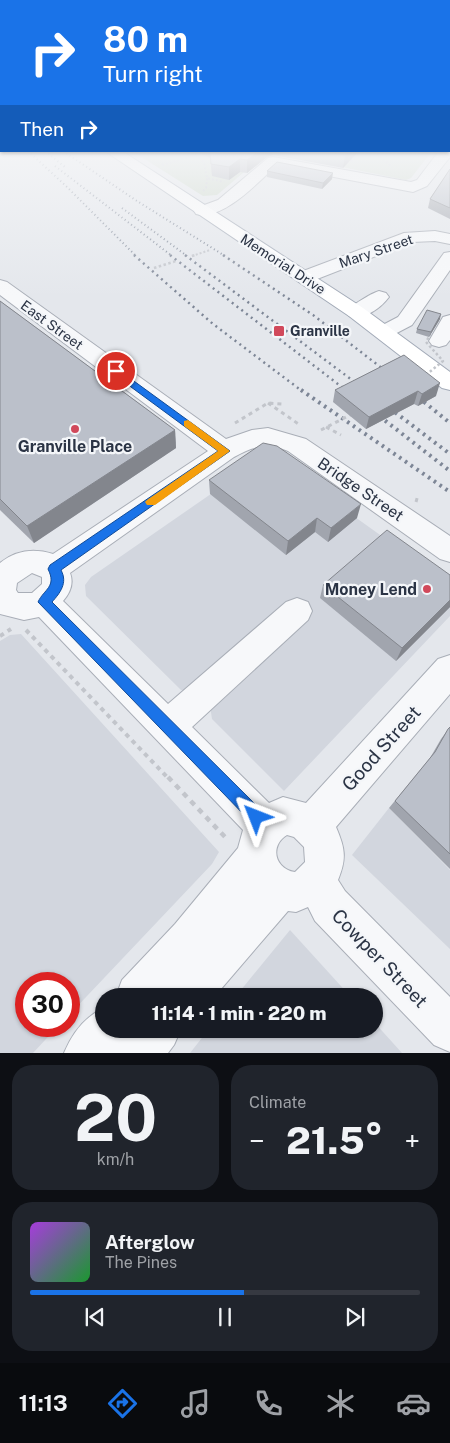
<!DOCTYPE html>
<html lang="en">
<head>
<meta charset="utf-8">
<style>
  body { margin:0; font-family:"Public Sans",sans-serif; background:#20242c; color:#f1f3f6; height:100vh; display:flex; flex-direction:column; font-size:19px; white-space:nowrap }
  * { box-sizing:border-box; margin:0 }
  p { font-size:16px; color:#9ea1a6 }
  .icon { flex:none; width:28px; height:28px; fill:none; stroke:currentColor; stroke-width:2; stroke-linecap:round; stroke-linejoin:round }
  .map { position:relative; height:1053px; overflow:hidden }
  .sheet { display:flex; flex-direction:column; gap:12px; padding:12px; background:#0d0f14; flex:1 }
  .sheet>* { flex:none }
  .hud { position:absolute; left:0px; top:0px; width:450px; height:152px; box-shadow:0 1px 4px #0004; background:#1a73e8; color:#fff; overflow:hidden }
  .speed { position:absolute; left:15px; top:972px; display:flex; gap:10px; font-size:25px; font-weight:700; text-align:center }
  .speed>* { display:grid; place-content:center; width:65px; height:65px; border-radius:50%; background:#171b24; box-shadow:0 1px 4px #0004; line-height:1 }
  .speed .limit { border:8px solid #d22; background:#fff; color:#111 }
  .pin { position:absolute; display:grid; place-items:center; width:42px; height:42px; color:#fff; margin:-21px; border:2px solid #fff; border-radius:50%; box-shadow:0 1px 5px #0007 }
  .me { position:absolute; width:55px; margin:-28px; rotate:315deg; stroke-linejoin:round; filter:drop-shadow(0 0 4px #0008) }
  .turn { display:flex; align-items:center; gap:18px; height:105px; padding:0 20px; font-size:22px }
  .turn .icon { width:65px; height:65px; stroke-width:2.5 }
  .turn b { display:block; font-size:35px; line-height:42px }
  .then { display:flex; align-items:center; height:48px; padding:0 20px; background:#0003; gap:10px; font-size:19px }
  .big { font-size:38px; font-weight:800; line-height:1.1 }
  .sheet .widget { flex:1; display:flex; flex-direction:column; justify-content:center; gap:8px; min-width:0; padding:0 18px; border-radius:20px; background:#20242c }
  .sheet .dial { align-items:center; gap:0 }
  .dial b { font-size:65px; line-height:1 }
  .song { display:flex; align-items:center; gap:15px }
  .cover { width:60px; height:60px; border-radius:8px; background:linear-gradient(135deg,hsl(280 70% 55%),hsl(130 70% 35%)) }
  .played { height:5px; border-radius:2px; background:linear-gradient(90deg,#1a73e8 55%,#363941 55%) }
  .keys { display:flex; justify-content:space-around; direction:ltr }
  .heat { display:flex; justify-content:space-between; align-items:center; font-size:28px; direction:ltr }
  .sheet .tiles { flex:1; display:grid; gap:12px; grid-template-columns:1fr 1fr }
  .widget:last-child { grid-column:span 2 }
  .trip { position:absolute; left:95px; top:988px; width:288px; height:50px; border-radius:25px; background:#171b24; box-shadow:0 1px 4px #0004; font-weight:800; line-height:50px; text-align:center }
  .menu { display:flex; height:80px; justify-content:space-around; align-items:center; background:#090b0e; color:#9ea1a6 }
  .menu .icon { width:35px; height:35px }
  .menu .active { color:#1a73e8 }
  .menu b { font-size:22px; color:#f1f3f6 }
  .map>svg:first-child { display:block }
  .built { fill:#d2d6de }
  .green { fill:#c9d6c5 }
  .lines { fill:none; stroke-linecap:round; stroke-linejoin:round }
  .minor-casing { stroke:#a9aeb7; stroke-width:2 }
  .major-casing { stroke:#a3abb8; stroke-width:2 }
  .path-far4 { stroke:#c2c5cb; stroke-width:2; stroke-dasharray:2 2; stroke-linecap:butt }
  .path-far3 { stroke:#c2c5cb; stroke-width:2.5; stroke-dasharray:2.5 2.5; stroke-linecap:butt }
  .path-far2 { stroke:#c2c5cb; stroke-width:3; stroke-dasharray:4 4; stroke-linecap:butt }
  .path-far1 { stroke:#c2c5cb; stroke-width:4; stroke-dasharray:4.5 4.5; stroke-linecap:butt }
  .path { stroke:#c2c5cb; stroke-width:4.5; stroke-dasharray:5.5 5.5; stroke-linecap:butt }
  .minor { fill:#f7f8fa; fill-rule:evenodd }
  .major { fill:#fff; fill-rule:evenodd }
  .rail-far2 { stroke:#7d8696; stroke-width:2; stroke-dasharray:1 3; stroke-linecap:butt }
  .rail-far1 { stroke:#7d8696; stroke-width:2.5; stroke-dasharray:2 4; stroke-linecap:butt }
  .rail { stroke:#7d8696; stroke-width:4; stroke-dasharray:2.5 4.5; stroke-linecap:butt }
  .path-bridge-far1 { stroke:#c2c5cb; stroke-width:2.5; stroke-dasharray:2.5 2.5; stroke-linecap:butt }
  .path-bridge { stroke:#c2c5cb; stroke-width:3; stroke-dasharray:4 4; stroke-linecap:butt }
  .wall { fill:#a1a5ae }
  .shaded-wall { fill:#83868d }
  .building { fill:#bbc0ca; stroke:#83868d }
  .route { fill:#1a73e8; stroke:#114b97 }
  .slow { fill:#f59e0b }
  .poi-dot { fill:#d1495b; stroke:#f4f6f9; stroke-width:2 }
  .labels { text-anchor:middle; stroke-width:4.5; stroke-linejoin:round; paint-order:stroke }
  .far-street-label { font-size:14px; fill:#2b3445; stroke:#f4f6f9 }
  .far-poi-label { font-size:14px; font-weight:bold; fill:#2b3445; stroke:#f4f6f9; text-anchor:start }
  .poi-label { font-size:16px; font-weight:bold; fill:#2b3445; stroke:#f4f6f9 }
  .street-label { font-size:16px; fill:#2b3445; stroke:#f4f6f9 }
  .near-street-label { font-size:19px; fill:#2b3445; stroke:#f4f6f9 }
</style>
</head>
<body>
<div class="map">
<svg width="450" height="1053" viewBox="0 0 450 1053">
  <rect width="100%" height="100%" fill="#e4e7ec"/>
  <g class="built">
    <polygon points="274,459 450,585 450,616 284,791 212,719 210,706 189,691 181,690 86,596 85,585 91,577 260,460"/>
    <polygon points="21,634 219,852 212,864 69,1015 69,984 26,984 26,1026 58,1026 33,1053 0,1053 0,641 10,635"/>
    <polygon points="389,808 450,870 450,949 352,855"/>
    <polygon points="290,930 350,996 236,996"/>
    <polygon points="374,1022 402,1053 190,1053 209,1029 374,1029"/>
  </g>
  <polygon class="green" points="132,151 432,151 411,178 406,180 268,152 217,195 203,196"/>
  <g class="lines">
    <defs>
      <g id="minor">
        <path d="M 449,150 L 450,157 L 427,186 L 413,192 L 276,166 C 258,182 223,221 196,214 L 194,211 L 196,208 L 218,200 L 268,158 L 273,157 L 411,182 L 417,180 L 439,151 L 449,151 Z"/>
        <polygon points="435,231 450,234 450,244 435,241 412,242 312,281 305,283 298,281 296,277 298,273 404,233"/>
        <polygon points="450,252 450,270 412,325 391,336 384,338 377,336 374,332 377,328 398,317 444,253"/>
        <path d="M 0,280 L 7,282 L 226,439 L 252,430 L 268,428 L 306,439 L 450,536 L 450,562 L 440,559 L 288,451 C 267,442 254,446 234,457 L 70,573 C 74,583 70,593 63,601 L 168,704 L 286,602 L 297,598 L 308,602 L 312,611 L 308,620 L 192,727 L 269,803 L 283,797 L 306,803 L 438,659 L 450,655 L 450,694 L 336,827 C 345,848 347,858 338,880 L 345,891 L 450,997 L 450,1052 L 434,1045 L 315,921 L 308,907 L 296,912 L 288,911 L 215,996 L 116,996 L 122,980 L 175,924 L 238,848 L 243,830 L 39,617 L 24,620 L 0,614 L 0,563 C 16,550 34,548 53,554 L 208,451 L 0,295 ZM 32,573 L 42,577 L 42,584 L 32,593 L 18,593 L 16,590 L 17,583 ZM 287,835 L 294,837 L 304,847 L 305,862 L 295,872 C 275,869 269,846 287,835 Z"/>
        <path d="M 379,291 L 386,293 L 389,297 C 380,309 364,320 349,316 L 346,312 C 350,306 372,293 379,291 Z"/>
        <polygon points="450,315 450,340 446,345 439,347 432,345 429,341 443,317"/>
        <path d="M 104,1008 L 104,1029 L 181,1029 L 174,1045 L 168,1053 L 64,1053 C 72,1034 84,1017 104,1008 Z"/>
      </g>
      <polygon id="major" points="105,151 122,151 363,308 450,372 450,390 442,388 349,316"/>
    </defs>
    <use href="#minor" class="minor-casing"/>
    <use href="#major" class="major-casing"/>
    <g class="path-far4">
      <polyline points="374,151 392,167"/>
      <polyline points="399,151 423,156"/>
      <polyline points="196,155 204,162 207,178 224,182"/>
      <polyline points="351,161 360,151"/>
      <polyline points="162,165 196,155 188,151"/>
      <polyline points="203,191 206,188 207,178"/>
      <polyline points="192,256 210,250"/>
    </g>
    <g class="path-far3">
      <polyline points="192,256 195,255"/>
      <polyline points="154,268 176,261"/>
    </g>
    <g class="path-far2">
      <polyline points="268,403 300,425"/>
      <polyline points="235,423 268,403 282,404"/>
      <polyline points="326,427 341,435"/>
      <polyline points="416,502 418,495"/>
    </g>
    <g class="path-far1">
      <polyline points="26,630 169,779"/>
      <polyline points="0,636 11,629"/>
    </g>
    <polyline class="path" points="168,777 225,837"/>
    <use href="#minor" class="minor"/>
    <use href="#major" class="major"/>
    <g class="rail-far2">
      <polyline points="28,151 67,187 136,256"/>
      <polyline points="45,151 65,167"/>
      <polyline points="63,151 137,201 225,256"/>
      <polyline points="55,166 172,256"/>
      <polyline points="122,208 187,256"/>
    </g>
    <g class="rail-far1">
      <polyline points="134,255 213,324 302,391"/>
      <polyline points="170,255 347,391"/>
      <polyline points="185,255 364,389"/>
      <polyline points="223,255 313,315 392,376"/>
    </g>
    <g class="rail">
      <polyline points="301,390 450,492"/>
      <polyline points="345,390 352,395"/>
      <polyline points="413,393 450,423"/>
      <polyline points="384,404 450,454"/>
      <polyline points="374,412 450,471"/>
    </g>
    <polyline class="path-bridge-far1" points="426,375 443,361 426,342 430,335 428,335"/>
    <polyline class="path-bridge" points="321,430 352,414"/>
  </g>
  <g class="wall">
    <polygon points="196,151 359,151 343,168 273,155 267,157 247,173 240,172 229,180 212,176 210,158"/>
    <polygon points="450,169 450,219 428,208 430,199"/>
    <polygon points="267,171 332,179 322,189 267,177"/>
    <polygon points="0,301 175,430 176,448 34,543 0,510"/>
    <polygon points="440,319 429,337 416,333 417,329"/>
    <polygon points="404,355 436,396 418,406 414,404 366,429 333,402 335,390"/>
    <polygon points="209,480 357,518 328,542 315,532 286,555 210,494"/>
    <polygon points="450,575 450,607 396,661 320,598 323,585"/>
    <polygon points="450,727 450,869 389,808 430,758 441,739"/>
  </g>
  <g class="shaded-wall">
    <polygon points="259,151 273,151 273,155 267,157 247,173 247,160"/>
    <polygon points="348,151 359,151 343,168 345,155"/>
    <polygon points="240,159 240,172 229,180 229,167"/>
    <polygon points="333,173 332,179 322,189 323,183"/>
    <polygon points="441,314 440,319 429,337 431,332"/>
    <polygon points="440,383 436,396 418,406 422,394"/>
    <polygon points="418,391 414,404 366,429 369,417"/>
    <polygon points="175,430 176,448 34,543 27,526"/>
    <polygon points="361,504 357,518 328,542 331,528"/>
    <polygon points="317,518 315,532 286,555 288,541"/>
    <polygon points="450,600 450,607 396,661 402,648"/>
  </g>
  <g class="building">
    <polygon points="210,151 259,151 247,160 240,159 229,167 211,164"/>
    <polygon points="322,151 348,151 345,155"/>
    <polygon points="277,162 333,173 323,183 267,171"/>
    <polygon points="450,169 450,208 430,199"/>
    <polygon points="0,301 175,430 27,526 0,499"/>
    <polygon points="427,310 441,314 431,332 417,329"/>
    <polygon points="404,355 440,383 422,394 418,391 369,417 335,390"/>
    <polygon points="263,443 277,446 361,504 331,528 317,518 288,541 209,480"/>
    <polygon points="387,530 450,575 450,600 402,648 323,585"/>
    <polygon points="450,727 450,854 395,801 435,752 448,729"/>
  </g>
  <linearGradient id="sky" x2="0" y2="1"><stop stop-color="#8bb4dd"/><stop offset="0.51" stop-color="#f3f4f6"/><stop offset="1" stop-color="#f3f4f6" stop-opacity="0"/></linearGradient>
  <rect width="450" height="297" fill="url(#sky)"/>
  <path class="route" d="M 116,368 L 230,451 L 61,570 C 68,583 60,593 52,602 L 262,811 L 264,817 L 262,822 L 256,825 L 251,822 L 38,602 C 44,589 57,587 48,569 L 50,565 L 218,451 L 112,373 L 112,369 Z"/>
  <polygon class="slow" points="188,420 230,451 155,505 147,505 145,502 147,500 218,451 184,426 184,421"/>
  <g class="poi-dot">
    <rect x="273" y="325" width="12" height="12" rx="2.5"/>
    <circle cx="75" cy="429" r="5"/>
    <circle cx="427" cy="589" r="5"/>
  </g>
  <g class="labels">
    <g class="far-street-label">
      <text transform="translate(376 251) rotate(-19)" y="5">Mary Street</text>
      <text transform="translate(283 264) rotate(33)" y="5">Memorial Drive</text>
      <text transform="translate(52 325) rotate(36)" y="5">East Street</text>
    </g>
    <g class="far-poi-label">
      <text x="290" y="336">Granville</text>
    </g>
    <g class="poi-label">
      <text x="75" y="452">Granville Place</text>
      <text x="417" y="595" text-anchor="end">Money Lend</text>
    </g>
    <g class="street-label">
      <text transform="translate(361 489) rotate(34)" y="6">Bridge Street</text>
    </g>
    <g class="near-street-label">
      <text transform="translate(381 748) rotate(-48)" y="7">Good Street</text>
      <text transform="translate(380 958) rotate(46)" y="7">Cowper Street</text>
    </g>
  </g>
</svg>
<div class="speed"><div class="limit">30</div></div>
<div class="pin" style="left:116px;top:371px;background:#d93025"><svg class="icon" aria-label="arrive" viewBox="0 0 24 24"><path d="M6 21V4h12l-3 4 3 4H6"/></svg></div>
<svg class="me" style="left:256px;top:817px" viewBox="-20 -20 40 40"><path d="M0-17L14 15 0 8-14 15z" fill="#1a73e8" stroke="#fff" stroke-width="4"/></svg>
<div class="trip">11:14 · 1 min · 220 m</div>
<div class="hud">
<div class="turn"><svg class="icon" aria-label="right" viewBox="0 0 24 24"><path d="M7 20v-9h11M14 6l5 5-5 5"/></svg><div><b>80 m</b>Turn right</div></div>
<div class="then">Then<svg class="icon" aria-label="right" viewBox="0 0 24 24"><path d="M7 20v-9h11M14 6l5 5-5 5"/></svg></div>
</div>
</div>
<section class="sheet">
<div class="tiles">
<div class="widget dial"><b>20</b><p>km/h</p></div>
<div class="widget"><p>Climate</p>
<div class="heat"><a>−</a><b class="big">21.5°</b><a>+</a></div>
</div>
<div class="widget">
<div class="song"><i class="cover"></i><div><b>Afterglow</b><p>The Pines</p></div></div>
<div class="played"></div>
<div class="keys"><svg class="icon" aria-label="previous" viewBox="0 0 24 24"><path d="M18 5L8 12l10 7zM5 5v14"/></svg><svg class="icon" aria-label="pause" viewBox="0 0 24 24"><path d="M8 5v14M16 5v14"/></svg><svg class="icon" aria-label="next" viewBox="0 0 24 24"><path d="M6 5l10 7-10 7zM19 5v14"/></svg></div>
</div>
</div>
</section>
<nav class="menu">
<b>11:13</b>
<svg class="icon active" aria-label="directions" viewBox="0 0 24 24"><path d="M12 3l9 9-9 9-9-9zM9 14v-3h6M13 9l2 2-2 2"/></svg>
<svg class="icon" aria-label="music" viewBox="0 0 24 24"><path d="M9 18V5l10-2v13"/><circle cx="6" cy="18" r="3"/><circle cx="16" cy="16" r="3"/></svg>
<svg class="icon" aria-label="phone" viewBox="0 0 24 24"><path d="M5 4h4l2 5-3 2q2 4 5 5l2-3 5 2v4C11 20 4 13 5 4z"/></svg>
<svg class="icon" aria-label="climate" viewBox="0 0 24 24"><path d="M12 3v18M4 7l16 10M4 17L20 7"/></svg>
<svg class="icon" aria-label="car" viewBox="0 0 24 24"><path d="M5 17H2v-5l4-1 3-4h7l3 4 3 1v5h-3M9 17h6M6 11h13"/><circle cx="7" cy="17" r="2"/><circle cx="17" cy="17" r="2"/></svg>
</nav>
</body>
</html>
